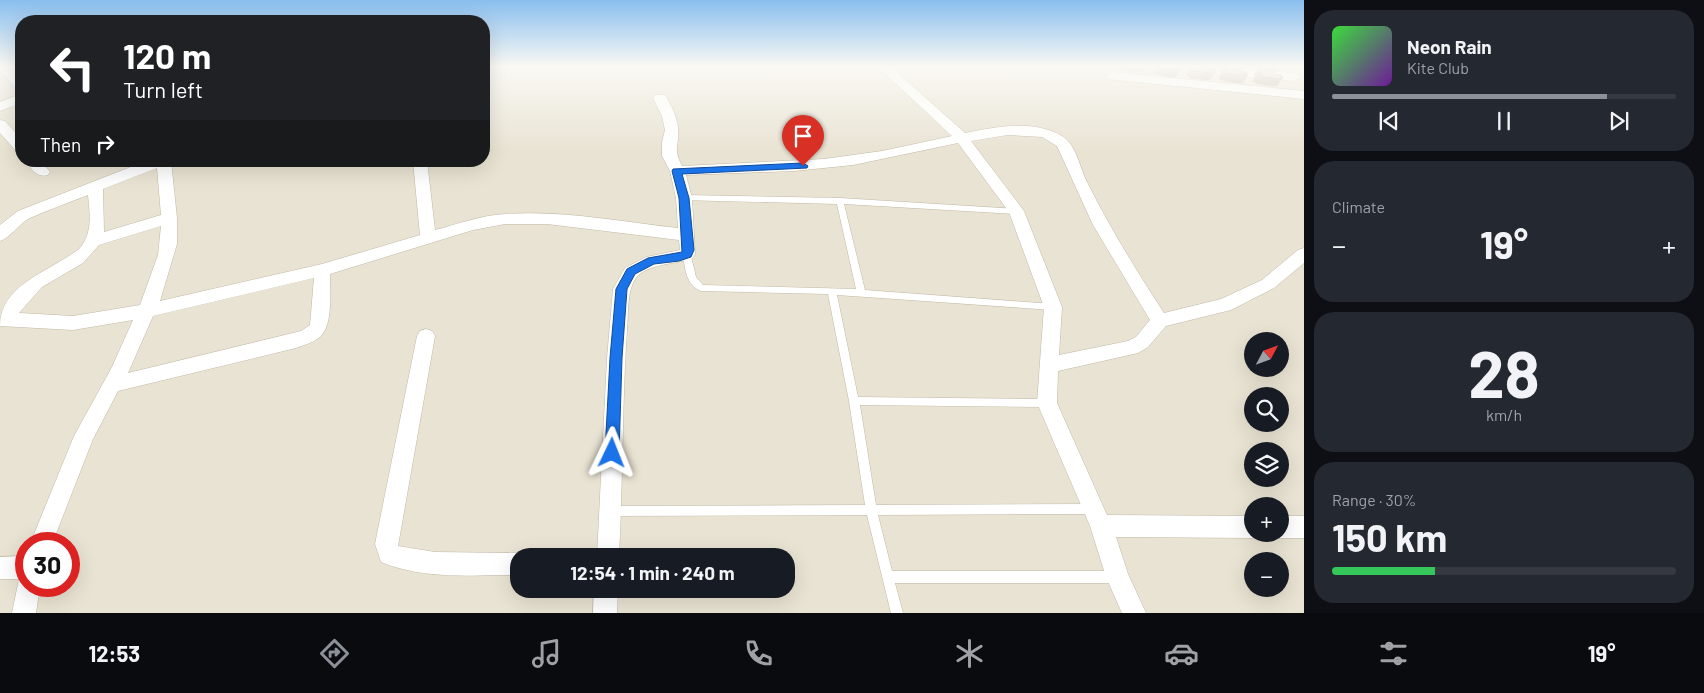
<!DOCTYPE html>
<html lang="en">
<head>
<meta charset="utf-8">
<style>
  body { margin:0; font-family:Barlow,sans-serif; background:#242831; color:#f1f3f6; height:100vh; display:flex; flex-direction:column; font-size:19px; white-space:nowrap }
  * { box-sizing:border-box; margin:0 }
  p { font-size:16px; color:#9ea1a6 }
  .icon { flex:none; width:28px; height:28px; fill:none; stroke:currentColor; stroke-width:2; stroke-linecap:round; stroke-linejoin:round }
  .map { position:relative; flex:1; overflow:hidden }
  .sheet { display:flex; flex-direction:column; gap:10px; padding:10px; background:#0d0f14; width:400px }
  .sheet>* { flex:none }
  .guide { position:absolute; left:15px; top:15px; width:475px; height:152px; border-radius:20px; box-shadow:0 5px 20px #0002; background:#202124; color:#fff; overflow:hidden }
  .needle { width:32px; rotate:49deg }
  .controls { position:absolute; left:1244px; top:332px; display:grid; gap:10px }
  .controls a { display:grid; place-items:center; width:45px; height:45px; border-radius:50%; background:#171b24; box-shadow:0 5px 20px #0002; font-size:25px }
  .speed { position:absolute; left:15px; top:532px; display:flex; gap:10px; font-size:25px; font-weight:700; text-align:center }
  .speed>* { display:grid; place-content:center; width:65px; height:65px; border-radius:50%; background:#171b24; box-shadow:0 5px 20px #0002; line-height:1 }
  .speed .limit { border:8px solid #d22; background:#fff; color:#111 }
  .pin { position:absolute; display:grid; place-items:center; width:42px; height:42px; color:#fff; margin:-51px -21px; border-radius:50% 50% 50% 0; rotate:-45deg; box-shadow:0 0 5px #0007 }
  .pin .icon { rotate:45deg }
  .me { position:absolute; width:55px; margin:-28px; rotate:2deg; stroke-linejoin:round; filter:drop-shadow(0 0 4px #0008) }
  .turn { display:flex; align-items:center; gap:18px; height:105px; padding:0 25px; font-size:22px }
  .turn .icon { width:65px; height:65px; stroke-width:2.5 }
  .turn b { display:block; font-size:35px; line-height:42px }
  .then { display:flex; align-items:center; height:48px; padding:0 25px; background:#0003; gap:10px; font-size:19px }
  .big { font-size:38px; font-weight:700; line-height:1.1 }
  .sheet .tile { flex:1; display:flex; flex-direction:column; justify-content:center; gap:8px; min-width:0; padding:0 18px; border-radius:20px; background:#242831 }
  .sheet .dial { align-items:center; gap:0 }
  .dial b { font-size:65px; line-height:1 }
  .song { display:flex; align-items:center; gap:15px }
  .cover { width:60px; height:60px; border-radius:8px; background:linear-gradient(135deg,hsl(120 70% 55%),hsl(280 70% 35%)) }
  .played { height:5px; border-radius:2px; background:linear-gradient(90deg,#8c9099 80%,#363941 80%) }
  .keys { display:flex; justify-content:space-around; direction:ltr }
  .heat { display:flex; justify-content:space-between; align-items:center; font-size:28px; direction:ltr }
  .charge { height:8px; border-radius:4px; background:linear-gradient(90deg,#34c759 30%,#363941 0) }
  .trip { position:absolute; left:510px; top:548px; width:285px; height:50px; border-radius:20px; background:#171b24; box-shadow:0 5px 20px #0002; font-weight:700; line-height:50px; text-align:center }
  .dock { display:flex; height:80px; justify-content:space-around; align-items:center; background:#090b0e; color:#9ea1a6 }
  .dock .icon { width:35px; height:35px }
  .dock .current { color:#8c9099 }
  .dock b { font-size:22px; color:#f1f3f6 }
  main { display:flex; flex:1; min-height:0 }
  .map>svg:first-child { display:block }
  .residential { fill:#e9e3d3; fill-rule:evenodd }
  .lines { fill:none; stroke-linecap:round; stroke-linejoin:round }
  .lane-casing { stroke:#c1b9a7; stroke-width:1 }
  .street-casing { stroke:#c1b9a7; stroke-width:1 }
  .lane { fill:#fff; fill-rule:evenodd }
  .street { fill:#fff; fill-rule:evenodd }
  .wall { fill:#b9b0a0 }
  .building { fill:#d7cdba; stroke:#969082 }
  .route { fill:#1a73e8; stroke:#114b97 }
</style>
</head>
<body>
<main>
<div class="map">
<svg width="1304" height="613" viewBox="0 0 1304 613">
  <rect width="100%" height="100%" fill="#f4f1e6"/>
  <path class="residential" d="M 0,66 L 21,66 L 21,161 L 484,161 L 484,66 L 1304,66 L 1304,613 L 0,613 ZM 1252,341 L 1280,341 L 1280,369 L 1252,369 ZM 1252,396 L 1280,396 L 1280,424 L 1252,424 ZM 1252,451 L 1280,451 L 1280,479 L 1252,479 ZM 1252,506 L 1280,506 L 1280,534 L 1252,534 ZM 26,544 L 69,544 L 69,586 L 26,586 ZM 519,556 L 786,556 L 786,589 L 519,589 ZM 1252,561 L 1280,561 L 1280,589 L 1252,589 Z"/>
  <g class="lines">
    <defs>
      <path id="lane" d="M 684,195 L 840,198 L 1019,209 L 1020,211 L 1019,213 L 1016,214 L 844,204 L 865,290 L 1053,304 L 1056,305 L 1057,307 L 1056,309 L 1053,310 L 837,295 L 858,397 L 1047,399 L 1050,400 L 1052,403 L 1050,406 L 1047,407 L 860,405 L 876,505 L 1093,504 L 1097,505 L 1098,509 L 1097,513 L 1093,514 L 878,515 L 892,571 L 1117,571 L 1121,573 L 1123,577 L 1121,581 L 1117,583 L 895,583 L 903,613 L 891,613 L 867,515 L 610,516 L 606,515 L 605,511 L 606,507 L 610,506 L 865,505 L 849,401 L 828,294 L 701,291 C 686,285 685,269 683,254 L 684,252 L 690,252 L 696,277 L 703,285 L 856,289 L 837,204 L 681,200 L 680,198 L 681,196 Z"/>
      <g id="street">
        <polygon points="0,66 10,66 21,78 21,89 16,88 0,70"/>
        <path d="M 877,66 L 890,66 L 965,133 C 996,127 1033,119 1062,136 C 1076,144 1080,168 1087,182 C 1110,228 1136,270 1164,313 L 1221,299 L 1262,280 L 1298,250 L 1304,248 L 1304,263 L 1274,288 L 1231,310 L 1166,326 L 1148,347 L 1138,353 L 1058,371 L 1057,403 L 1107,515 L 1252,516 L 1252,534 L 1260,534 L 1252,538 L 1116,537 L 1128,574 L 1146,613 L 1122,613 L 1106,577 L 1090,526 L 1037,403 L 1044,307 L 1009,212 L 958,143 L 853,165 L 794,171 L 686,175 L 692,198 L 695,254 L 693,258 C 677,264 646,264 636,278 C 626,292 629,314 627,330 C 622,405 623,481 619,556 L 597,556 L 607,358 L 613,289 L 625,268 L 646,257 L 680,250 L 679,240 L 547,224 L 505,224 L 473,230 L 330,274 C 330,290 333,324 321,336 C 315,342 304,345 296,348 L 118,391 L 93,439 L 52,544 L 30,544 L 74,436 L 112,367 L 133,320 L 73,330 L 0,326 C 0,284 51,271 79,249 C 93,233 90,215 88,195 C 68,203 47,210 28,219 C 18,225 11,237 0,241 L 0,225 L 18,211 L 146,161 L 171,161 L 177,218 L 177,244 L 160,301 L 322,264 L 420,235 L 413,161 L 427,161 L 435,230 C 458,224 482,215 506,214 C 563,210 622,222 678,228 L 676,198 L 670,171 L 662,156 L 662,142 L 665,130 L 662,116 L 653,98 L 655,95 L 665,95 C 671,105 677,116 678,128 C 680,145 672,147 682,166 L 824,159 L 882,151 L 952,136 ZM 1008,135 L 1042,137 L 1057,146 L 1093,225 L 1150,320 L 1136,337 L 1128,341 L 1059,355 L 1062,307 L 1024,211 L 971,141 ZM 157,168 L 161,215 L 104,232 L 103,189 ZM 161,226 L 158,255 L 140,305 L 73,316 L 19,313 L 42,287 L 83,263 L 99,245 ZM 314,278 L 310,325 L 301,331 L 128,373 L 153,316 Z"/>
        <polygon points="1174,66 1215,66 1294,73 1300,77 1294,81 1180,70"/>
        <polygon points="1112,72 1304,91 1304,99 1107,79 1106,76"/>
        <polygon points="21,94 21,103 0,111 0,102"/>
        <polygon points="0,120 5,121 21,139 21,152 16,151 0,133"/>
        <path d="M 26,161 L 41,161 L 50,172 L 48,175 C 37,178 32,170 26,161 Z"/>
        <path d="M 426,329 L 432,331 L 435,336 L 398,546 L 435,552 L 519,553 L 527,556 L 519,556 L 519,575 C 473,575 425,580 381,562 L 375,544 L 417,336 L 420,331 Z"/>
        <polygon points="1280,516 1304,516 1304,538 1280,538 1272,535 1280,534"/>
        <polygon points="26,556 26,586 40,586 36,613 12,613 19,579 0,579 0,557"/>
        <polygon points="594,589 618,589 617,613 593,613"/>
      </g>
    </defs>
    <use href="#lane" class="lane-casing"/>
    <use href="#street" class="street-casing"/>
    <use href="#lane" class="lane"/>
    <use href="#street" class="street"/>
  </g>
  <g class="wall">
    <polygon points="1120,66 1146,66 1142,72 1120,70 1119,67"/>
    <polygon points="1155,66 1175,66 1181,69 1176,77 1171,77 1154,74 1153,72 1156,67"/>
    <polygon points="1190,66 1207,66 1209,69 1215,73 1210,80 1205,80 1191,78 1186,75 1189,71 1188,69"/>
    <polygon points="1224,66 1235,66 1242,72 1248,75 1243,83 1235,83 1220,80 1219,77 1221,74 1220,71"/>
    <polygon points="1261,66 1285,66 1281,70 1270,69 1276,75 1283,78 1277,86 1272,86 1257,84 1253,81 1255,77 1254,74 1259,67 1262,67"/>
  </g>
  <g class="building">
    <polygon points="1158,66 1180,66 1181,69 1176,70 1159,67"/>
    <polygon points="1195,66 1207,66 1209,69 1214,69 1215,73 1210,73 1195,71 1191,67 1195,68"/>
    <polygon points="1226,66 1239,66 1242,72 1246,72 1248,75 1240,75 1225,73 1224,70 1228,70"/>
    <polygon points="1259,67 1273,69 1276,75 1281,75 1283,78 1278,79 1263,77 1258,73 1262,74"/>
  </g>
  <linearGradient id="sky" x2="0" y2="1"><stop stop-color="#89beee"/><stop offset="0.44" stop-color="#faf9f4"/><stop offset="1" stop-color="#faf9f4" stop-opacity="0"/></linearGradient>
  <rect width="1304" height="151" fill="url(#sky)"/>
  <polygon class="route" points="803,163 808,166 807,168 682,174 689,198 694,250 691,257 679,261 654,264 635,274 627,289 622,358 619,453 617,458 612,459 607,458 605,453 610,358 616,289 627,269 648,258 682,252 679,198 672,171 673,169"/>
</svg>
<div class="controls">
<a><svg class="needle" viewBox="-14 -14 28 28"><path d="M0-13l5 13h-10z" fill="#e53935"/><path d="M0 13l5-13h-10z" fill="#9ea1a6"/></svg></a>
<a><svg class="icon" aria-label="search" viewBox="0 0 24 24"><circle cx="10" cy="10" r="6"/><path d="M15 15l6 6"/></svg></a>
<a><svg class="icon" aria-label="layers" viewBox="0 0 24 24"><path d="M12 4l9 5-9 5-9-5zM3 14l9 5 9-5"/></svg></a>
<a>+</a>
<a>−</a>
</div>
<div class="speed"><div class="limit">30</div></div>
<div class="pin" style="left:803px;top:166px;background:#d93025"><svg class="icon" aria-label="arrive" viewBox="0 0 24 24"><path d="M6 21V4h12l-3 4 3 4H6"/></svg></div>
<svg class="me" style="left:612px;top:453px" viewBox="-20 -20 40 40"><path d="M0-17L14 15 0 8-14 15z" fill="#1a73e8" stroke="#fff" stroke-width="4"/></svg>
<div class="trip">12:54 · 1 min · 240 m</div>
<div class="guide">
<div class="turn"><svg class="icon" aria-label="left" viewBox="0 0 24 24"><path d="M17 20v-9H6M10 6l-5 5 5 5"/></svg><div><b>120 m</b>Turn left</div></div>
<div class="then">Then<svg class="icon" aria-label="right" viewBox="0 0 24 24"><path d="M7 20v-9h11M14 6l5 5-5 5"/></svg></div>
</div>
</div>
<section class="sheet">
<div class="tile">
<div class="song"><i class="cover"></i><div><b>Neon Rain</b><p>Kite Club</p></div></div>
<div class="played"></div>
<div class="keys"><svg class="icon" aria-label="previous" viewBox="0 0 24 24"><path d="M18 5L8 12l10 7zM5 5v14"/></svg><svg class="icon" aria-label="pause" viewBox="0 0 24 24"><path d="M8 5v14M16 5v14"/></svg><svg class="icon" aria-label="next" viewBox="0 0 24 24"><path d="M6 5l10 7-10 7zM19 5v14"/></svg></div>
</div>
<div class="tile"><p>Climate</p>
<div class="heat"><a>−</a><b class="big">19°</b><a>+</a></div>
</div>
<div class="tile dial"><b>28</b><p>km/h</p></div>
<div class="tile"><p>Range · 30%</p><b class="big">150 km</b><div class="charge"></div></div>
</section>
</main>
<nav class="dock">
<b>12:53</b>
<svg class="icon current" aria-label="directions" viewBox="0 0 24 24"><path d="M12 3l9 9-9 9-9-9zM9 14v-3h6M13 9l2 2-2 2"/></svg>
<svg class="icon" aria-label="music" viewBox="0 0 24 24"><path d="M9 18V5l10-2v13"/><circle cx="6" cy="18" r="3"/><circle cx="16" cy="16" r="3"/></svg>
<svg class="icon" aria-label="phone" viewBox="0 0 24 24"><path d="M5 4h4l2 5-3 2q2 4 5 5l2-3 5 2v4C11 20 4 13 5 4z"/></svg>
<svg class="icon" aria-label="climate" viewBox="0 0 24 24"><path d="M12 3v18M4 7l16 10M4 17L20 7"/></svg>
<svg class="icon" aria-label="car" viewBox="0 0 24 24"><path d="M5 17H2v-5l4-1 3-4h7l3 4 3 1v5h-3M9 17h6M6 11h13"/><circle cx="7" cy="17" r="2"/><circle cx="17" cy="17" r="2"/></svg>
<svg class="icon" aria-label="filters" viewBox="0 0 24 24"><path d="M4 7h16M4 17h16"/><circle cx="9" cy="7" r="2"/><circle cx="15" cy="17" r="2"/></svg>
<b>19°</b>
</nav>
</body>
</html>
